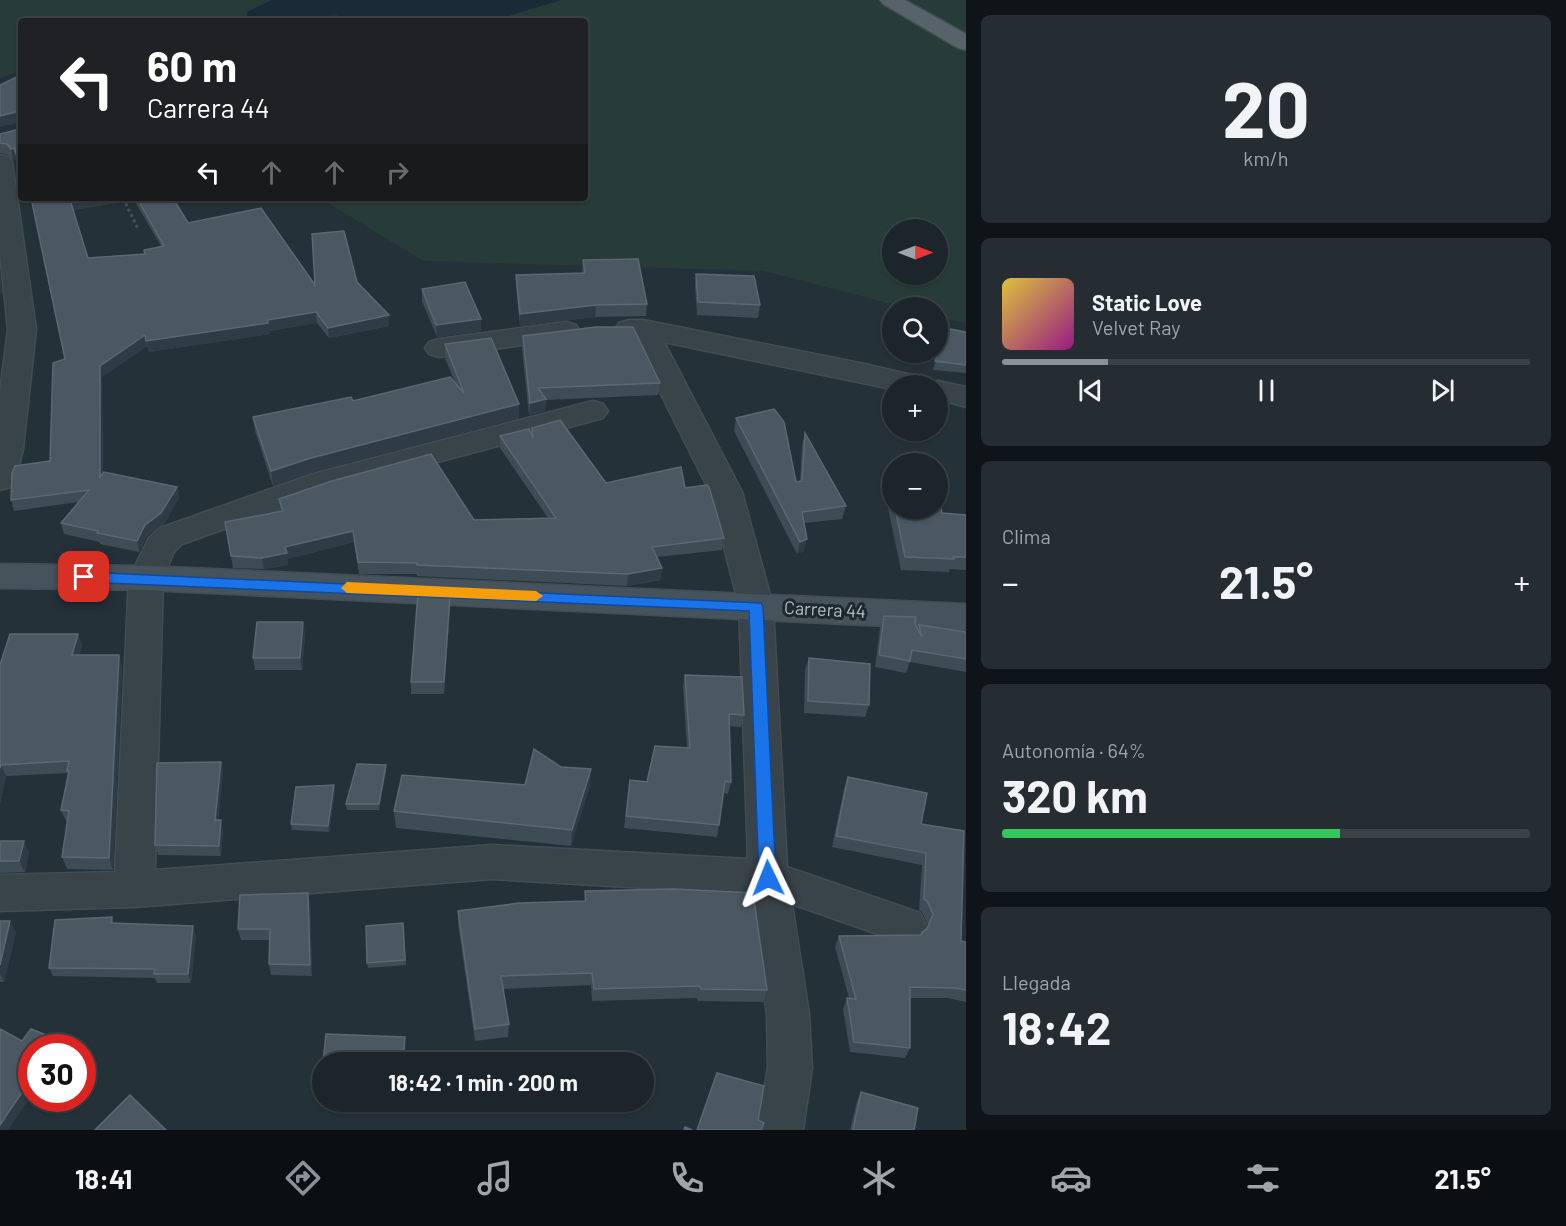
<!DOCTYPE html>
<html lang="es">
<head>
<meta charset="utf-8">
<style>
  body { margin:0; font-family:Barlow,sans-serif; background:#252d33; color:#f1f3f6; height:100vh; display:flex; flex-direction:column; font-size:22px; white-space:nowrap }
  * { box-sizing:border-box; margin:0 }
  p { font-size:20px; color:#a0a5a9 }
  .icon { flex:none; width:33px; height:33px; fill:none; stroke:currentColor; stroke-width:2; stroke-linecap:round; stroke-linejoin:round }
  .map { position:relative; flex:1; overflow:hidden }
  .side { display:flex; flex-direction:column; gap:15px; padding:15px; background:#0f1418; width:600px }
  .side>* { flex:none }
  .guide { position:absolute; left:18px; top:18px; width:570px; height:183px; border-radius:6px; box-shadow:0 2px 4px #0004,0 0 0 2px #3a4247; background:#202124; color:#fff; overflow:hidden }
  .needle { width:39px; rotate:90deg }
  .tools { position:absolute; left:882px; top:219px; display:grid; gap:12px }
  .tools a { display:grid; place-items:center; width:66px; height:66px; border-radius:50%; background:#1c252b; box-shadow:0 2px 4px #0004,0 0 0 2px #3a4247; font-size:30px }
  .speed { position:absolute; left:18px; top:1034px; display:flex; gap:12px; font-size:30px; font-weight:700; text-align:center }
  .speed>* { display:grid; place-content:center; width:78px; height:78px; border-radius:50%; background:#1c252b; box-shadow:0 2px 4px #0004,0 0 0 2px #3a4247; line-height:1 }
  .speed .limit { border:9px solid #d22; background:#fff; color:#111 }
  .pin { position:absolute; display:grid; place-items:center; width:51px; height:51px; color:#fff; margin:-26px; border-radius:12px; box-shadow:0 3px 9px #0006 }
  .me { position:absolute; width:66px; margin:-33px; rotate:358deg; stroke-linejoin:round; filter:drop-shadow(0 0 4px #0008) }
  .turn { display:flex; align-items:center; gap:21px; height:126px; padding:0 30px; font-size:27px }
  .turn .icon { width:78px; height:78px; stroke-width:2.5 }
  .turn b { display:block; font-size:42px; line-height:51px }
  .lanes { display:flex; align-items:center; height:57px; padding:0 30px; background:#0003; justify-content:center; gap:30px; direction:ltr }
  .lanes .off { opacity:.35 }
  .big { font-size:45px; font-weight:700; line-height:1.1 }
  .side .widget { flex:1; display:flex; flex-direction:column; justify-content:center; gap:9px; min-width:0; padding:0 21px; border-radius:9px; background:#252d33 }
  .side .dial { align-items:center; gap:0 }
  .dial b { font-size:78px; line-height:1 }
  .song { display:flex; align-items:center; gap:18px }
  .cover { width:72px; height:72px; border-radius:9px; background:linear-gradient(135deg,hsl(50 70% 55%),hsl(310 70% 35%)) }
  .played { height:6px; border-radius:3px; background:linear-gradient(90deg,#8c9099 20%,#3a4247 20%) }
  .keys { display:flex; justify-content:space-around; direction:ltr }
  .heat { display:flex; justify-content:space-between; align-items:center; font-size:33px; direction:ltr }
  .charge { height:9px; border-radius:4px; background:linear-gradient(90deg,#34c759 64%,#3a4247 0) }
  .trip { position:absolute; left:312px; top:1052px; width:342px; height:60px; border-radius:30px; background:#1c252b; box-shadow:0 2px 4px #0004,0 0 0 2px #3a4247; font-weight:700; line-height:60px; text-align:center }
  .tabs { display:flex; height:96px; justify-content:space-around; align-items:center; background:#0b0f11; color:#a0a5a9 }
  .tabs .icon { width:42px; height:42px }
  .tabs .on { color:#8c9099 }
  .tabs b { font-size:27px; color:#f1f3f6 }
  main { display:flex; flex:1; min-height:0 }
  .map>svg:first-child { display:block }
  .green { fill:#273b39; fill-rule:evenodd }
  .water { fill:#1a2a36 }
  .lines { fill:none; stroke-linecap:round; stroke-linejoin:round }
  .street-casing { stroke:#424c53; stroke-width:3 }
  .secondary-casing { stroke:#424c53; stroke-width:3 }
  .primary-casing { stroke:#424c53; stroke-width:3 }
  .path { stroke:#405351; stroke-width:3; stroke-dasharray:3 3; stroke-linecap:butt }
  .street { fill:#39434a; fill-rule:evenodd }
  .secondary { fill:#47535c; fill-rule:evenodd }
  .primary { fill:#57626a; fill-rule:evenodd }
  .wall { fill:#3e4c55; fill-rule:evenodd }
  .shaded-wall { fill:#2f3c45 }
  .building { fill:#4b5861; stroke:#5b6871; stroke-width:1.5 }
  .route { fill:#1a73e8; stroke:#114b97; stroke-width:1.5 }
  .slow { fill:#f59e0b }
  .labels { text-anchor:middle; stroke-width:6; stroke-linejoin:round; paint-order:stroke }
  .street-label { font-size:18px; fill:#b4bec5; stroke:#1e282f }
</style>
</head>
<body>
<main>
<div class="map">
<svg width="966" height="1130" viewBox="0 0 966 1130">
  <rect width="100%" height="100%" fill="#253139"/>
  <g class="green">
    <polygon points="0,0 272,0 247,12 247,21 21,21 21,71 0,78"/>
    <path d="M 561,0 L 966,0 L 966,323 L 938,317 L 938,308 L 903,307 L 764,271 L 423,261 L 320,198 L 585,198 L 585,21 L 491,21 ZM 892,230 L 938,230 L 938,274 L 892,274 Z"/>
  </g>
  <polygon class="water" points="272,0 561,0 491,21 348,21 336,14 286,21 247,21 247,12"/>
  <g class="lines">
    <defs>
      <g id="street">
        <polygon points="0,155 9,157 12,162 36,329 23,449 16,479 11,487 0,490 0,392 8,329 0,253"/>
        <polygon points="629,320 643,320 860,363 929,379 931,382 938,381 966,387 966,407 938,399 938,386 892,386 892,389 664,342 742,492 773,606 787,867 920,913 926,926 920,939 906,944 792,904 809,1014 812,1068 803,1130 757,1130 768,1068 767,1014 750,894 492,879 134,907 0,911 0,875 115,872 129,578 149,538 160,528 313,474 593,401 603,404 608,411 603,418 333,490 182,544 174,552 163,578 155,870 492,845 748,859 739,606 710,492 633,338 619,335 615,329 619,323"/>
        <polygon points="566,322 576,325 580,331 576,337 439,357 429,354 425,348 429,342 439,339"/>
      </g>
      <polygon id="secondary" points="0,564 146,566 966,604 966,630 146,590 0,588"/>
      <polygon id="primary" points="880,0 905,0 966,34 966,50 958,48 883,4"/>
    </defs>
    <use href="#street" class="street-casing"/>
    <use href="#secondary" class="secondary-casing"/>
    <use href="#primary" class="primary-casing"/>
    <polyline class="path" points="123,198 138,229"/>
    <use href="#street" class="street"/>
    <use href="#secondary" class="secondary"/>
    <use href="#primary" class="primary"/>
  </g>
  <g class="wall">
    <polygon points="21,75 21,171 17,159 13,160 9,155 0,153 0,134 20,129 20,122 0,127 0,85"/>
    <path d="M 31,198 L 173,198 L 188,223 L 315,285 L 357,282 L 389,315 L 389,326 L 329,338 L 317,323 L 269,331 L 270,334 L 149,352 L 147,346 L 102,377 L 103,473 L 177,487 L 179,498 L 164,524 L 147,536 L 139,552 L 100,544 L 99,542 L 64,534 L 61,523 L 78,502 L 14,511 L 11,500 L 50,461 L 65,359 ZM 134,200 L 161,246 L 145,254 L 88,258 L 73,210 Z"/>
    <polygon points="583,260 647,304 646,316 595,317 520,326 516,287 516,275 582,273"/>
    <polygon points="696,274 760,305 758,318 697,315 695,286"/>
    <polygon points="422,289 481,319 481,331 437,337 422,301"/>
    <polygon points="945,328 966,332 966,373 933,370"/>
    <polygon points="523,336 660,383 658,395 546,400 545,411 529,415 522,349"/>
    <polygon points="445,344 519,418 312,472 273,486 255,431 253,417 353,401 455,383 445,358"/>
    <polygon points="736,418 796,482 800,482 802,445 805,433 846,506 842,519 804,523 804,551 797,554 734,431"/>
    <polygon points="532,428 606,483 685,488 724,538 722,550 657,557 662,568 660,580 627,586 417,576 417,574 359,574 354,542 288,559 288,565 264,569 233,568 225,522 281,512 279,499 474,520 548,518 500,448 500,436 532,435"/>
    <polygon points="888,477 892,477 892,508 938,508 942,513 966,515 966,570 950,569 949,572 901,570 884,489"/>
    <polygon points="450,595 450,607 444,694 411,694 411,682"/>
    <polygon points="884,616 918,629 919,625 966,632 966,672 910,662 906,673 875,667 880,628"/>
    <polygon points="78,634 82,646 79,655 119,655 122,667 113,870 67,869 62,857 67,822 66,821 61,810 69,775 68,773 6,776 0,804 0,665"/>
    <polygon points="305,634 302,670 255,670 253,658"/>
    <polygon points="809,658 869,705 865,717 804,713 805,670"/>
    <polygon points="685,675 744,715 741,727 729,726 731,782 728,794 724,793 719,825 717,837 624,828 630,780 647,782 687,748 683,687"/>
    <polygon points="221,762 223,772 218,820 223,830 221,856 158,855 155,845"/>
    <polygon points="386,765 386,771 379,810 347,810 346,804"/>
    <polygon points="561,767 591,769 590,786 571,846 396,828 394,811 525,785"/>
    <polygon points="848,777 921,824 961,941 966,942 966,1002 948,998 910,998 910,1048 905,1058 850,1052 843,1009 847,998 849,998 835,947 839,936 920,935 922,932 926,929 928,925 922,912 919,910 922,865 832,847 844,789"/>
    <polygon points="334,785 335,791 329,832 292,830 291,824"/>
    <polygon points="0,841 29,852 25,872 0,873"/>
    <polygon points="585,891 767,990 763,1002 698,1001 697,998 592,1001 591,985 503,989 509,1024 508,1037 475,1041 458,924 458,911 584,902"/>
    <polygon points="310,904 312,976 271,975 269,964 270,940 241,940 238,929"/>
    <polygon points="112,917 114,923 196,935 191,983 157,983 155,978 53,976 49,968"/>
    <polygon points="0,921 16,932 4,982 0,982"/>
    <polygon points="403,923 406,965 368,968 367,963"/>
    <polygon points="861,1092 914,1130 850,1130 857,1101"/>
  </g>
  <g class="shaded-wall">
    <polygon points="20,111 21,122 0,127 0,116"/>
    <polygon points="14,148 17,159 13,160 11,149"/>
    <polygon points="80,198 134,198 134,200 73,210 70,200"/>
    <polygon points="0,270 2,291 0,295"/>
    <polygon points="596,305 595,317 520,326 520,314"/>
    <polygon points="316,312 317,323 269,331 270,334 149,352 146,341"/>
    <polygon points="389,315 389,326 329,338 328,328"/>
    <polygon points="481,319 481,331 437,337 436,325"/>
    <polygon points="145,335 147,346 102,377 103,488 100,477 100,366"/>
    <polygon points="546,399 545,411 529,415 530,403"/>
    <polygon points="519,404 519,418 312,472 273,486 271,471 311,458"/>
    <polygon points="177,487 179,498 164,524 147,536 139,552 137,541 145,525"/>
    <polygon points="353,531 354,542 288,559 288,565 264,569 262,558 285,547"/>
    <polygon points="807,539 804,551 797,554 800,542"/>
    <polygon points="662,568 660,580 627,586 628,574"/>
    <polygon points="450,595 450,607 444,694 444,682"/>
    <polygon points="303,622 305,634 302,670 300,658"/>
    <polygon points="78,634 82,646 76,667 72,655"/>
    <polygon points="119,655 122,667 113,870 109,858"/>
    <polygon points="221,762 223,772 217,830 215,820"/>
    <polygon points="1,765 6,776 0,804 0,768"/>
    <polygon points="386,765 386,771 379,810 379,804"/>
    <polygon points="591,769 590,786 571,846 572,830"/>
    <polygon points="334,785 335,791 329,832 328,826"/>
    <polygon points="221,820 223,830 221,856 219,846"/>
    <polygon points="24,841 29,852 25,872 19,861"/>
    <polygon points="308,893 310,904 312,976 310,965"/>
    <polygon points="10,921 16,932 4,982 0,974 0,965"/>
    <polygon points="193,926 196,935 191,983 188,974"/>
    <polygon points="405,1037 406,1047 405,1062 403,1062"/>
    <polygon points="61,1041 64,1047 58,1047"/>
    <polygon points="29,1082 32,1086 32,1095 8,1130 0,1130 0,1125"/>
  </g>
  <g class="building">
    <polygon points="21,75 21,168 14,148 11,149 7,144 0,143 0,134 20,129 20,111 0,116 0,85"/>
    <polygon points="31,198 80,198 70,200 88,258 145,254 144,250 164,246 137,198 173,198 188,223 261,208 315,285 312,234 344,231 357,282 389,315 328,328 316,312 267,320 268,323 146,341 145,335 100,366 100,477 104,472 177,487 161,513 145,525 137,541 97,533 98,531 61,523 89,490 11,500 12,473 15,466 50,461 53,363 65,359"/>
    <polygon points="638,259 647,304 596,305 520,314 516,275 585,273 583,260"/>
    <polygon points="696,274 754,276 760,305 698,302"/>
    <polygon points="465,282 481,319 436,325 422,289"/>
    <polygon points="596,327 633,327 660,383 538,388 546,399 530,403 523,336"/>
    <polygon points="945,328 966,332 966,365 935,361"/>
    <polygon points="491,338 519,404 311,458 271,471 253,417 351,397 353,401 450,377 464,393 445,344"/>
    <polygon points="774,409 784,422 796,482 802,481 805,433 846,506 802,512 807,539 800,542 736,418"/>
    <polygon points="560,420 606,483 681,467 685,488 707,485 709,487 724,538 652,547 662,568 628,574 417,565 417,563 358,562 353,531 285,547 287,553 262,558 231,556 225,522 283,511 279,499 332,481 431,454 474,520 556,518 500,436 529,429 533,438 532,428"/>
    <polygon points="888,477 892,477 892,499"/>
    <polygon points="938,494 942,513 966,515 966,557 953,557 954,559 905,557 895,508 938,508"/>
    <polygon points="418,593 450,595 444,682 411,682"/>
    <polygon points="884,616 916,617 915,624 922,637 919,625 966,632 966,659 912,650 910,661 879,655"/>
    <polygon points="257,622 303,622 300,658 253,658"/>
    <polygon points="10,634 78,634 72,655 119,655 109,858 62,857 69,811 61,810 69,771 67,771 69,761 1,765 0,768 0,665"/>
    <polygon points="809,658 870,664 869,705 808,701"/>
    <polygon points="685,675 742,677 744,715 729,714 731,782 725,781 719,825 626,816 630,780 647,782 655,746 690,748"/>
    <polygon points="534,749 561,767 591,769 572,830 394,811 402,775 525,785"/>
    <polygon points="221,762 215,820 221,820 219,846 155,845 157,763"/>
    <polygon points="357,764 386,765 379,804 346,804"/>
    <polygon points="848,777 927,793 921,824 964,831 961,941 966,942 966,990 953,988 910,987 910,1048 854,1042 847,998 856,999 839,936 921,935 922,932 927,929 933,914 927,901 924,899 926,853 836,836"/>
    <polygon points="334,785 328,826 291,824 296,787"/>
    <polygon points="0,841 24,841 19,861 0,861"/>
    <polygon points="674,889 753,893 767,990 701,989 700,986 594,989 592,973 501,976 509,1024 475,1029 458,911 519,903 586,901 585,891"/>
    <polygon points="308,893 310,965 269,964 270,929 238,929 240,895"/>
    <polygon points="112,917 111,923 193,926 188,974 154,974 155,969 49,968 55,920"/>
    <polygon points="0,921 10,921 0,965"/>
    <polygon points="403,923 405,960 367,963 366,926"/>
    <polygon points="0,1029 22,1041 31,1029 61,1041 58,1047 32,1047 32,1083 29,1082 0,1125"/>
    <polygon points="326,1034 405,1037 403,1062 323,1062"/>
    <polygon points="717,1073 764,1086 758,1120 764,1123 761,1130 697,1130"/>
    <polygon points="861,1092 918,1108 914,1130 853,1130"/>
    <polygon points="130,1095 166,1130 95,1130"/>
    <polygon points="685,1127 692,1130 684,1130"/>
  </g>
  <polygon class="route" points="84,572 761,603 763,606 776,878 773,883 768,885 762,883 759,878 749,611 84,582 77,577"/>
  <polygon class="slow" points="347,582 536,591 543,596 536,601 347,593 341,588"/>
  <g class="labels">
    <g class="street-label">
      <text transform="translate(825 610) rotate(3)" y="6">Carrera 44</text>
    </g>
  </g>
</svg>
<div class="tools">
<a><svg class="needle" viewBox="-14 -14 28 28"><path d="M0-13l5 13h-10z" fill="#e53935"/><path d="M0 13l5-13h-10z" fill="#a0a5a9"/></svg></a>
<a><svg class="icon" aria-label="search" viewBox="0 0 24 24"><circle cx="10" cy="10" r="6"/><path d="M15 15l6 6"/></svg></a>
<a>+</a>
<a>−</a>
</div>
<div class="speed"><div class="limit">30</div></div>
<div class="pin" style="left:84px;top:577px;background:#d93025"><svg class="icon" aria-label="arrive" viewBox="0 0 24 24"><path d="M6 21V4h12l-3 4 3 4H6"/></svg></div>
<svg class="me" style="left:768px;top:878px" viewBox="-20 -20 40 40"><path d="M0-17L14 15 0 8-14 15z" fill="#1a73e8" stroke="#fff" stroke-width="4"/></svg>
<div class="trip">18:42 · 1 min · 200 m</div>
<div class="guide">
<div class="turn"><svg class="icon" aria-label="left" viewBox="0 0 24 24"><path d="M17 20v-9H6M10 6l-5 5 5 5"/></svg><div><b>60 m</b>Carrera 44</div></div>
<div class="lanes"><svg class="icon" aria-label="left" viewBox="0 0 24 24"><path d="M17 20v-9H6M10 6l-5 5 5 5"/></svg><svg class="icon off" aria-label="ahead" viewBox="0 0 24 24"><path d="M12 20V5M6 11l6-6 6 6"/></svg><svg class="icon off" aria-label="ahead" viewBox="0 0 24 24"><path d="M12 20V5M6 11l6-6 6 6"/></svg><svg class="icon off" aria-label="right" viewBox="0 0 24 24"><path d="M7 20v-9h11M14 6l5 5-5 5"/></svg></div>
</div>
</div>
<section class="side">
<div class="widget dial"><b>20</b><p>km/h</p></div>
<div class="widget">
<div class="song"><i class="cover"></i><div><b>Static Love</b><p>Velvet Ray</p></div></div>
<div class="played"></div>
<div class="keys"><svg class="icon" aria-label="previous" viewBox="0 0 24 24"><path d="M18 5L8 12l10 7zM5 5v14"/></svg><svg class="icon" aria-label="pause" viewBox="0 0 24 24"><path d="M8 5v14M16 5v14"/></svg><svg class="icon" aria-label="next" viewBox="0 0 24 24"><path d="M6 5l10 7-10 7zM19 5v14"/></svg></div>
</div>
<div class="widget"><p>Clima</p>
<div class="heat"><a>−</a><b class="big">21.5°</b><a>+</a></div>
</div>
<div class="widget"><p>Autonomía · 64%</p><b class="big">320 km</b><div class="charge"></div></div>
<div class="widget"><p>Llegada</p><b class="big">18:42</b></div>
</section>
</main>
<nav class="tabs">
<b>18:41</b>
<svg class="icon on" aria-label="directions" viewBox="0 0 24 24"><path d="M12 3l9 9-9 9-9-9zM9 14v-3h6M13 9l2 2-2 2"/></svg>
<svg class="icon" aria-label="music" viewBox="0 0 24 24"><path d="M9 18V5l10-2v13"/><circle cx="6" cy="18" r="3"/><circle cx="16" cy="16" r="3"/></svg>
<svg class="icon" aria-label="phone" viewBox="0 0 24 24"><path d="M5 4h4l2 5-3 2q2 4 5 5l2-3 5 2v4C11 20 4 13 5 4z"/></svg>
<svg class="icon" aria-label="climate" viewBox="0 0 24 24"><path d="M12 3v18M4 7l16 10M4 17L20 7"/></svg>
<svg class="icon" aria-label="car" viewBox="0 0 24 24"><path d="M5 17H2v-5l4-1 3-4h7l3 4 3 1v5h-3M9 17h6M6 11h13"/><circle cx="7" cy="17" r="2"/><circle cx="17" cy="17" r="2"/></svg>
<svg class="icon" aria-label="filters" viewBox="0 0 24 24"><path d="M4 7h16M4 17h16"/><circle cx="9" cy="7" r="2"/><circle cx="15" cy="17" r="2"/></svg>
<b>21.5°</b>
</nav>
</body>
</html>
